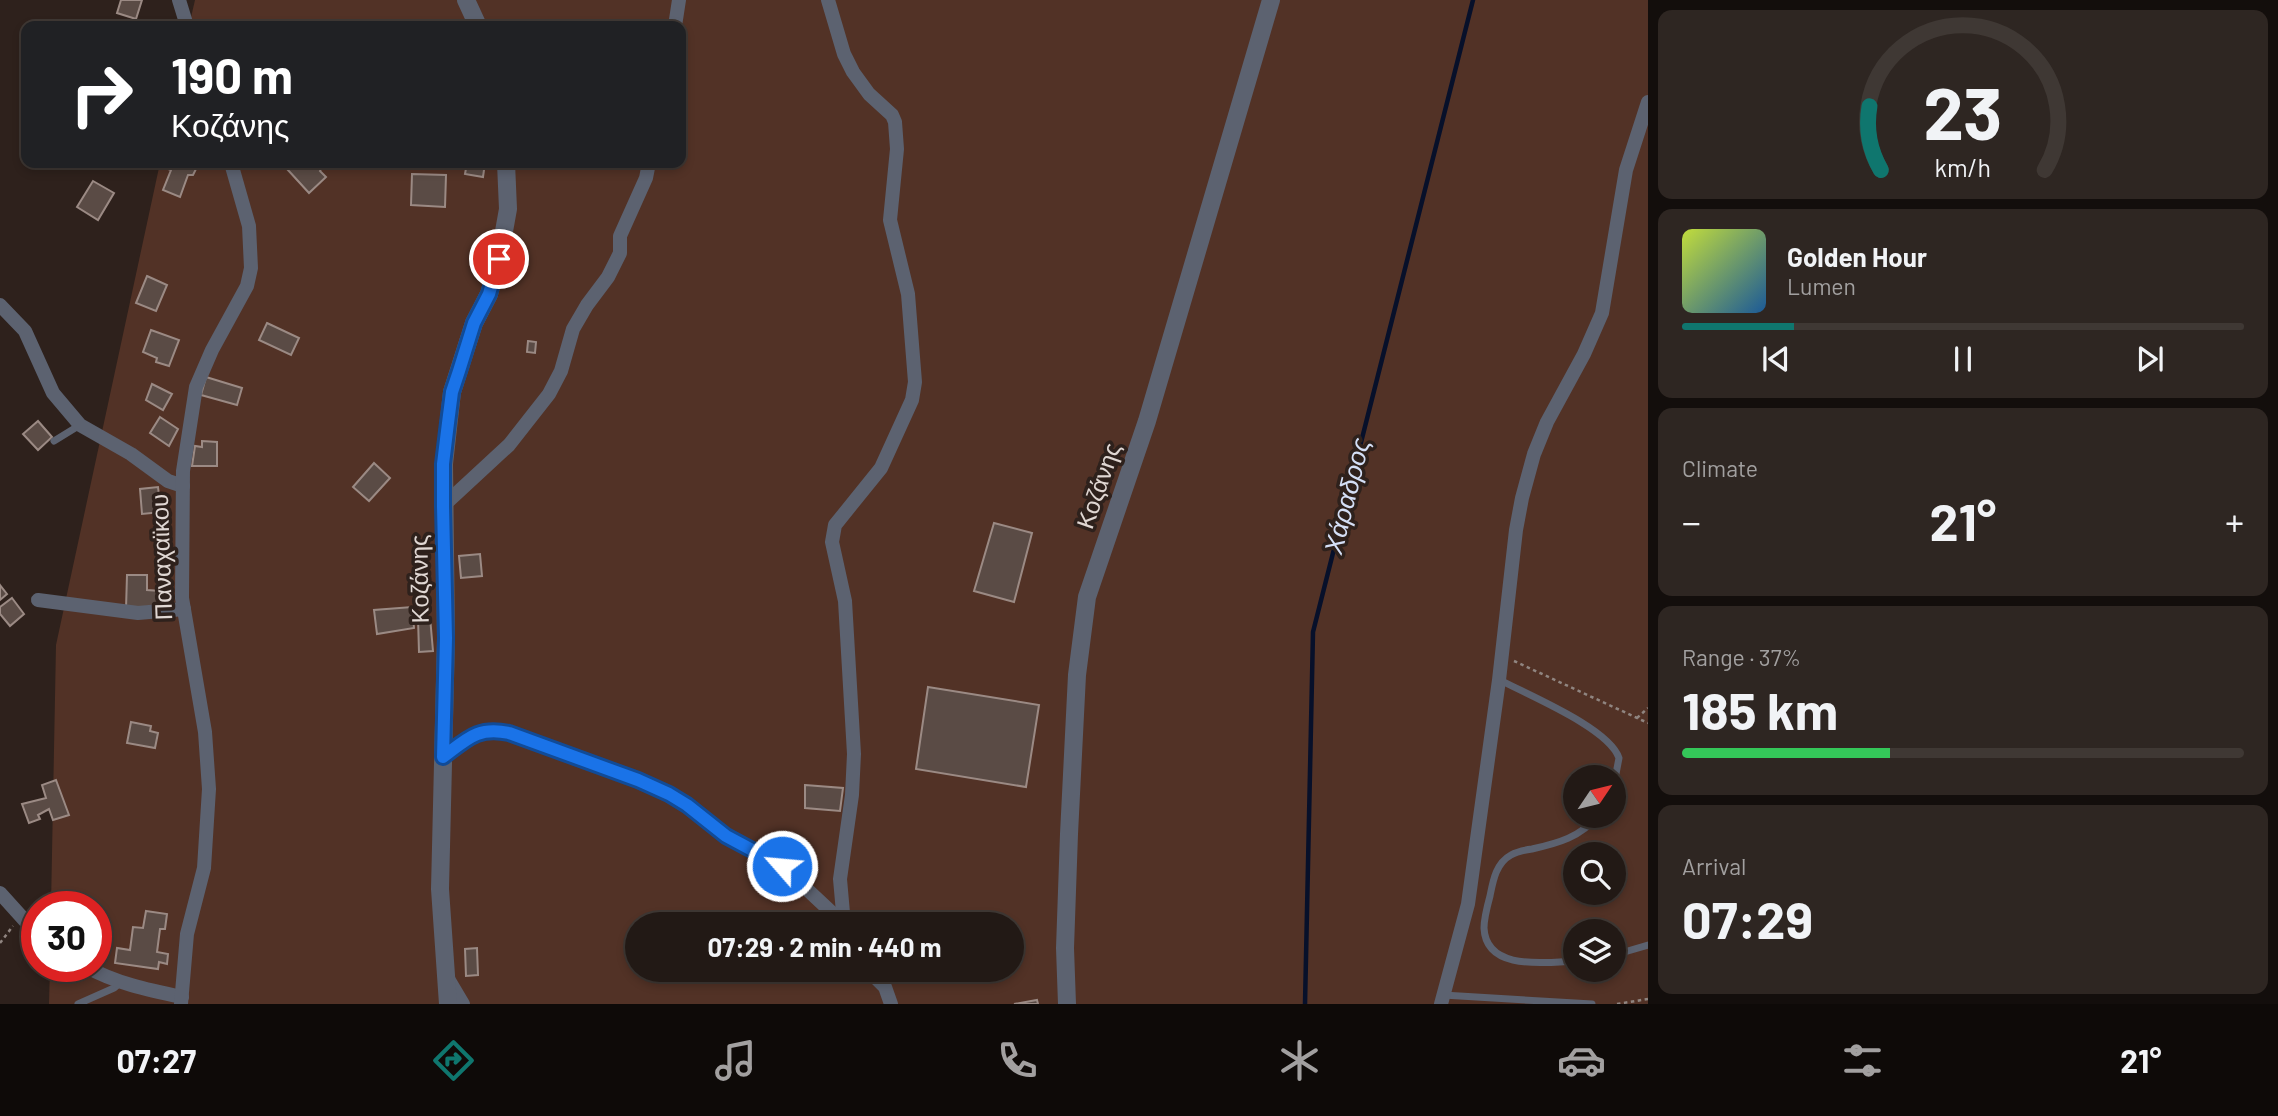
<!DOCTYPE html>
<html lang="en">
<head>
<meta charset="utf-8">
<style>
  body { margin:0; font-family:Barlow,sans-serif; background:#2e2622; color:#f1f3f6; height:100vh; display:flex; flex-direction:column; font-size:26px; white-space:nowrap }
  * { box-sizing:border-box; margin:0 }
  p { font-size:23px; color:#a2a0a0 }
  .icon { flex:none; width:38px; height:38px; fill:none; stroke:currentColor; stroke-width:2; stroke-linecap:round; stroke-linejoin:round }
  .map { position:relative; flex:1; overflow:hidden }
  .details { display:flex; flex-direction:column; gap:10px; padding:10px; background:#130e0c; width:630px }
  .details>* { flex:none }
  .hud { position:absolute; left:21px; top:21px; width:665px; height:147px; border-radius:14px; box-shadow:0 4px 10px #0003,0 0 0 2px #3f3834; background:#202124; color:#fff; overflow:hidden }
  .needle { width:46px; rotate:55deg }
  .controls { position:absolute; left:1563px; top:765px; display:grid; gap:14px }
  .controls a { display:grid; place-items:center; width:63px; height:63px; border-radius:50%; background:#221915; box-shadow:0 4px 10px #0003,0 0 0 2px #3f3834; font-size:35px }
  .speed { position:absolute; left:21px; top:891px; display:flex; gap:14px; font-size:35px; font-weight:700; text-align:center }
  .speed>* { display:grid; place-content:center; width:91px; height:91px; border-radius:50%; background:#221915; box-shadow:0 4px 10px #0003,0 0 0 2px #3f3834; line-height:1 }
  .speed .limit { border:10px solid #d22; background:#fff; color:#111 }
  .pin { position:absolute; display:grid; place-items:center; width:60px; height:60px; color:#fff; margin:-30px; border:4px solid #fff; border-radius:50%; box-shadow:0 2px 7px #0007 }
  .me { position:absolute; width:77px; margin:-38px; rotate:297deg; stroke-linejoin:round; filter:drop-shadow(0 0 5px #0008) }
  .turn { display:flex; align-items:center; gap:24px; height:147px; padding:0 35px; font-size:32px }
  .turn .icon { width:91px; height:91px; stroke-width:2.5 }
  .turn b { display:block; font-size:49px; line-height:60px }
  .big { font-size:52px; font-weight:700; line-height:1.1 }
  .details .card { flex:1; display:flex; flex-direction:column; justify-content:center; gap:10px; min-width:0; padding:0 24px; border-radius:14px; background:#2e2622 }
  .details .dial { align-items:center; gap:0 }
  .dial svg { height:182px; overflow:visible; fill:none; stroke:#3f3834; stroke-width:7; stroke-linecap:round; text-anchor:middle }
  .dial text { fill:#f1f3f6; stroke:none }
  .song { display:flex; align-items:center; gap:21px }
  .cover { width:84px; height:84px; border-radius:10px; background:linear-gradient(135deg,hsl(70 70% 55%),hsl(210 70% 35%)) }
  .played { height:7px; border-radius:4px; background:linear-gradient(90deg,#0f766e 20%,#3f3834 20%) }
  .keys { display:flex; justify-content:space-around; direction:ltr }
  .heat { display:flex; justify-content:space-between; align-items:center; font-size:38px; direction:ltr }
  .charge { height:10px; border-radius:5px; background:linear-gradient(90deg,#34c759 37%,#3f3834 0) }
  .trip { position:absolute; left:625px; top:912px; width:399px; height:70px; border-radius:35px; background:#221915; box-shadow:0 4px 10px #0003,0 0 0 2px #3f3834; font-weight:700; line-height:70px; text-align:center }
  .menu { display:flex; height:112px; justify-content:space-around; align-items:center; background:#0e0a08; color:#a2a0a0 }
  .menu .icon { width:49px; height:49px }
  .menu .on { color:#0f766e }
  .menu b { font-size:32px; color:#f1f3f6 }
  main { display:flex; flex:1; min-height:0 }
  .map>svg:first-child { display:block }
  .green { fill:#523226; fill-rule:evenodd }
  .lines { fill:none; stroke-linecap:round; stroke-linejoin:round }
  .stream { stroke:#07102a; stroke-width:4.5 }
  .building { fill:#5a4b45; stroke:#9b8a84; stroke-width:2 }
  .path { stroke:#908580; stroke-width:2.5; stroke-dasharray:3.5 3.5; stroke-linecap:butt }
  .service { stroke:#5c6270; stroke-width:7 }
  .minor { stroke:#5c6270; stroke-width:14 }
  .tertiary { stroke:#5c6270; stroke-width:18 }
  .route-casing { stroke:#114b97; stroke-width:18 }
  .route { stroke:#1a73e8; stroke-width:12 }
  .labels { text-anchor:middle; stroke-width:7; stroke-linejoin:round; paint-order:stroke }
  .street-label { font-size:24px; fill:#e0d7d3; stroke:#2e211c }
  .water-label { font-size:26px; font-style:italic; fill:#d4dff6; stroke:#2e211c }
</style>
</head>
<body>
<main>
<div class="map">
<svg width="1648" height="1004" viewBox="0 0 1648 1004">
  <rect width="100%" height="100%" fill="#2e211c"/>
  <path class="green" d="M 195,0 L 1648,0 L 1648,1004 L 49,1004 L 50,966 L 96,966 L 96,906 L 51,906 L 56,645 L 160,163 L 681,163 L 681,26 L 189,26 ZM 1575,777 L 1614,777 L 1614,816 L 1575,816 ZM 1575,854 L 1614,854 L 1614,892 L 1575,892 ZM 637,924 L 1012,924 L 1012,970 L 637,970 ZM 1575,931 L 1614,931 L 1614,970 L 1575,970 Z"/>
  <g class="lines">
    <polyline class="stream" points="1305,1004 1313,632 1473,0"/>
  </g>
  <g class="building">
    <polygon points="121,0 142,0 136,19 117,13"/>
    <polygon points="164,163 198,165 193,175 188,175 180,197 163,190 171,170 162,167"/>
    <polygon points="297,163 319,163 322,167 320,171 326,177 309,193 288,170"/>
    <polygon points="467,163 485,163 483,177 465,174"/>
    <polygon points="412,174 446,175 445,207 411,205"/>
    <polygon points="93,181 114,193 98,220 77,207"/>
    <polygon points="147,276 167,285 156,311 136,303"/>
    <polygon points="267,323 299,338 291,355 259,340"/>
    <polygon points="151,330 179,340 169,366 156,362 157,358 143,352"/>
    <polygon points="528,341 536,342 535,353 527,352"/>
    <polygon points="206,377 242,388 237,405 201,395"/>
    <polygon points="152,384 172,394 163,410 146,400"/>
    <polygon points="160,417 178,429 169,446 150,433"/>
    <polygon points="38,421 52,437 38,450 23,434"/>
    <polygon points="202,441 217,442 217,466 192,466 195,446 202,447"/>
    <polygon points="374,463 390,478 369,501 353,487"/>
    <polygon points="158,487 161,512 142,514 140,489"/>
    <polygon points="994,523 1032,533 1014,602 974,591"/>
    <polygon points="480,554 482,576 461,578 459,556"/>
    <polygon points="127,575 147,575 147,590 161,591 162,610 126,609"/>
    <polygon points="0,585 7,594 0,600"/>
    <polygon points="12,598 24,614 10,626 0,614 0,607"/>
    <polygon points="412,607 414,628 377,634 374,610"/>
    <polygon points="430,617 433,651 419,652 418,618"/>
    <polygon points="928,687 1039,705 1026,787 916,769"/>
    <polygon points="131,722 151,726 150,731 158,733 155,748 127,743"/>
    <polygon points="56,780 69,815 53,820 49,809 38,815 40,819 29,823 22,804 46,798 42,785"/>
    <polygon points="805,785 843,788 840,811 805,808"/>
    <polygon points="146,911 167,914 165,929 160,929 157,952 168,954 167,964 159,962 158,969 115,963 117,948 130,950 133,927 143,928"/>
    <polygon points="477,948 478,975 466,976 465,949"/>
    <polygon points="1037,1000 1038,1004 1014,1004"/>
  </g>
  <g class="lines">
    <g class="path">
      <polyline points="1514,661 1648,723"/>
      <polyline points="1637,718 1648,708"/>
      <polyline points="0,943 13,926"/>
      <polyline points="1617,1004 1648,999"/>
    </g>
    <g class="service">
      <polyline points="54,441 80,425"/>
      <path d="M 1500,680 C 1528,695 1609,728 1619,758 L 1614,784"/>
      <polyline points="1614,955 1648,945"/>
      <path d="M 1575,961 C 1547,962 1486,972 1484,928 C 1484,918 1487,907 1490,896 C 1493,881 1496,863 1511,855 C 1518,851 1525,850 1532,849 C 1559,843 1580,837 1598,816"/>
      <polyline points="1443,995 1592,1004"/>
      <polyline points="78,1004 114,988 121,982"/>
    </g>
    <g class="minor">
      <polyline points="179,0 187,26"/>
      <polyline points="828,0 844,54 853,72 869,94 892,115 895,122 897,149 890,220 908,294 915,382 912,400 881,468 835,525 832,542 845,601 854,754 852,795 840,879 844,924"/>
      <polyline points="675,26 679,0"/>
      <polyline points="0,305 25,331 53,393 80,425 131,454 168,481 183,486"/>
      <polyline points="443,506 509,445 549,394 561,371 573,329 587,305 608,277 620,253 620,236 646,178 649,163"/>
      <polyline points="38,600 138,613 184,609"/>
      <path d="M 443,757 C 467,739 478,726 509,733 L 637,780 L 669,795 L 687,805 L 726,836 L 782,866 L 843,923"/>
      <polyline points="0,893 37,934"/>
      <path d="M 85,966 C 115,983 148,990 182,997"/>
      <polyline points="868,970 885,987 891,1004"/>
      <polyline points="447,977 463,1004"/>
      <polyline points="181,1004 187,934 204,868 209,789 205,732 182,598 183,471 196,387 212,350 247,286 251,268 249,226 231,163"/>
      <polyline points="1441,1004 1468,904 1499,680 1516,530 1522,498 1534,454 1547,422 1584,354 1602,313 1626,170 1648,102"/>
    </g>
    <g class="tertiary">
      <polyline points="466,0 478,26"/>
      <polyline points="448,1004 440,889 446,638 444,464 452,392 474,323 489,294 499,259 508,209 506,163"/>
      <polyline points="1067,1004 1065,948 1069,834 1077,675 1087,597 1147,421 1271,0"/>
    </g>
  </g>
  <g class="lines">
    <defs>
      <path id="route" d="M 499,259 L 489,294 L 474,323 L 459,371 L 452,392 L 448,423 L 443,464 L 443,506 L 446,638 L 443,757 C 467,739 478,726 509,733 L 638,780 L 669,794 L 687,805 L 726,836 L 782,866"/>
    </defs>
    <use href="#route" class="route-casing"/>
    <use href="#route" class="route"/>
  </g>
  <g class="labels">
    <g class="street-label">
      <text transform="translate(1099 486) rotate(-71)" y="8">Κοζάνης</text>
      <text transform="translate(162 557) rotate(-92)" y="8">Παναχαϊκου</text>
      <text transform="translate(420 579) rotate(-91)" y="8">Κοζάνης</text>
    </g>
    <g class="water-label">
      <text transform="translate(1347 496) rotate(-76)" y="9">Χάραδρος</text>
    </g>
  </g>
</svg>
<div class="controls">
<a><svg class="needle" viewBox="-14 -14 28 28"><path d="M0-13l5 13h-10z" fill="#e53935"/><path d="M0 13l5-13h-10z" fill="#a2a0a0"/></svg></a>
<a><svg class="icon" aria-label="search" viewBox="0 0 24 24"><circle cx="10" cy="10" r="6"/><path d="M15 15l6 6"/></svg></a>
<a><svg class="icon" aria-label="layers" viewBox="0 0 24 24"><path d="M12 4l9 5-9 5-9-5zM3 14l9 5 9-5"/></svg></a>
</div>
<div class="speed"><div class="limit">30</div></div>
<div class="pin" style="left:499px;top:259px;background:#d93025"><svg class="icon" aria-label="arrive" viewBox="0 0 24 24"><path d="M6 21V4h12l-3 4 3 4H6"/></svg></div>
<svg class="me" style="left:782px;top:866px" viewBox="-20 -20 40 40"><circle r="17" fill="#1a73e8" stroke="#fff" stroke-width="3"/><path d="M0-11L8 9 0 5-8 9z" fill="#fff"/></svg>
<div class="trip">07:29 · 2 min · 440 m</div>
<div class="hud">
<div class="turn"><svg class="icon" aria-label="right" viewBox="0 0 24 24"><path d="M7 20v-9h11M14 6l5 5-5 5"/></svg><div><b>190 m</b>Κοζάνης</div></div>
</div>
</div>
<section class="details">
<div class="card dial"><svg viewBox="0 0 100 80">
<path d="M14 69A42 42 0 1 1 86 69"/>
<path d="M14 69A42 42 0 0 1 9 41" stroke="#0f766e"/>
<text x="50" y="56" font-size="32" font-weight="700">23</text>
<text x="50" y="72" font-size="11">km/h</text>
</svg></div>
<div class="card">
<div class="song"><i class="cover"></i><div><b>Golden Hour</b><p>Lumen</p></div></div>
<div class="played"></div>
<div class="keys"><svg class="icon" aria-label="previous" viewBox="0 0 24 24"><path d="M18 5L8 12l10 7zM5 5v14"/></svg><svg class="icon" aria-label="pause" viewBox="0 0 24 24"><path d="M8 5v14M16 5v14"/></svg><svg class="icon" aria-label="next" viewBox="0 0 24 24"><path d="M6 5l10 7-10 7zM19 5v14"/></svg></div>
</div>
<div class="card"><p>Climate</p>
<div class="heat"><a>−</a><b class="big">21°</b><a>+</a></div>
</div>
<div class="card"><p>Range · 37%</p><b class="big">185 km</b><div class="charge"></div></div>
<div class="card"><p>Arrival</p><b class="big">07:29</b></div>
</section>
</main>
<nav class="menu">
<b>07:27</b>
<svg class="icon on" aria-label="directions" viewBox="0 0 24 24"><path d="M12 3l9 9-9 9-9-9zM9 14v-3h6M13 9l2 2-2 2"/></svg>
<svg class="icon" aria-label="music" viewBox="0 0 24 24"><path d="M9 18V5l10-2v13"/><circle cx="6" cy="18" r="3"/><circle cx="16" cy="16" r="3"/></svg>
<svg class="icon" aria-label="phone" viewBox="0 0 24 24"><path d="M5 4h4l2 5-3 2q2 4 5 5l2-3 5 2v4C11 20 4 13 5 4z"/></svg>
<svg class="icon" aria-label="climate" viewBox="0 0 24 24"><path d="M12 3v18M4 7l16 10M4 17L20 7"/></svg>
<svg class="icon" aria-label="car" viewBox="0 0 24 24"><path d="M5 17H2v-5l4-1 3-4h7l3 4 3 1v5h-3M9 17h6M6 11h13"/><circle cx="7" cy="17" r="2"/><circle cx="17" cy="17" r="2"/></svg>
<svg class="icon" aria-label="filters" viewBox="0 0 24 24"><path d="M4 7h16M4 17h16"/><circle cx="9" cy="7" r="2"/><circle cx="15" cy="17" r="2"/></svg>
<b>21°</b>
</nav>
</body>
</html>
